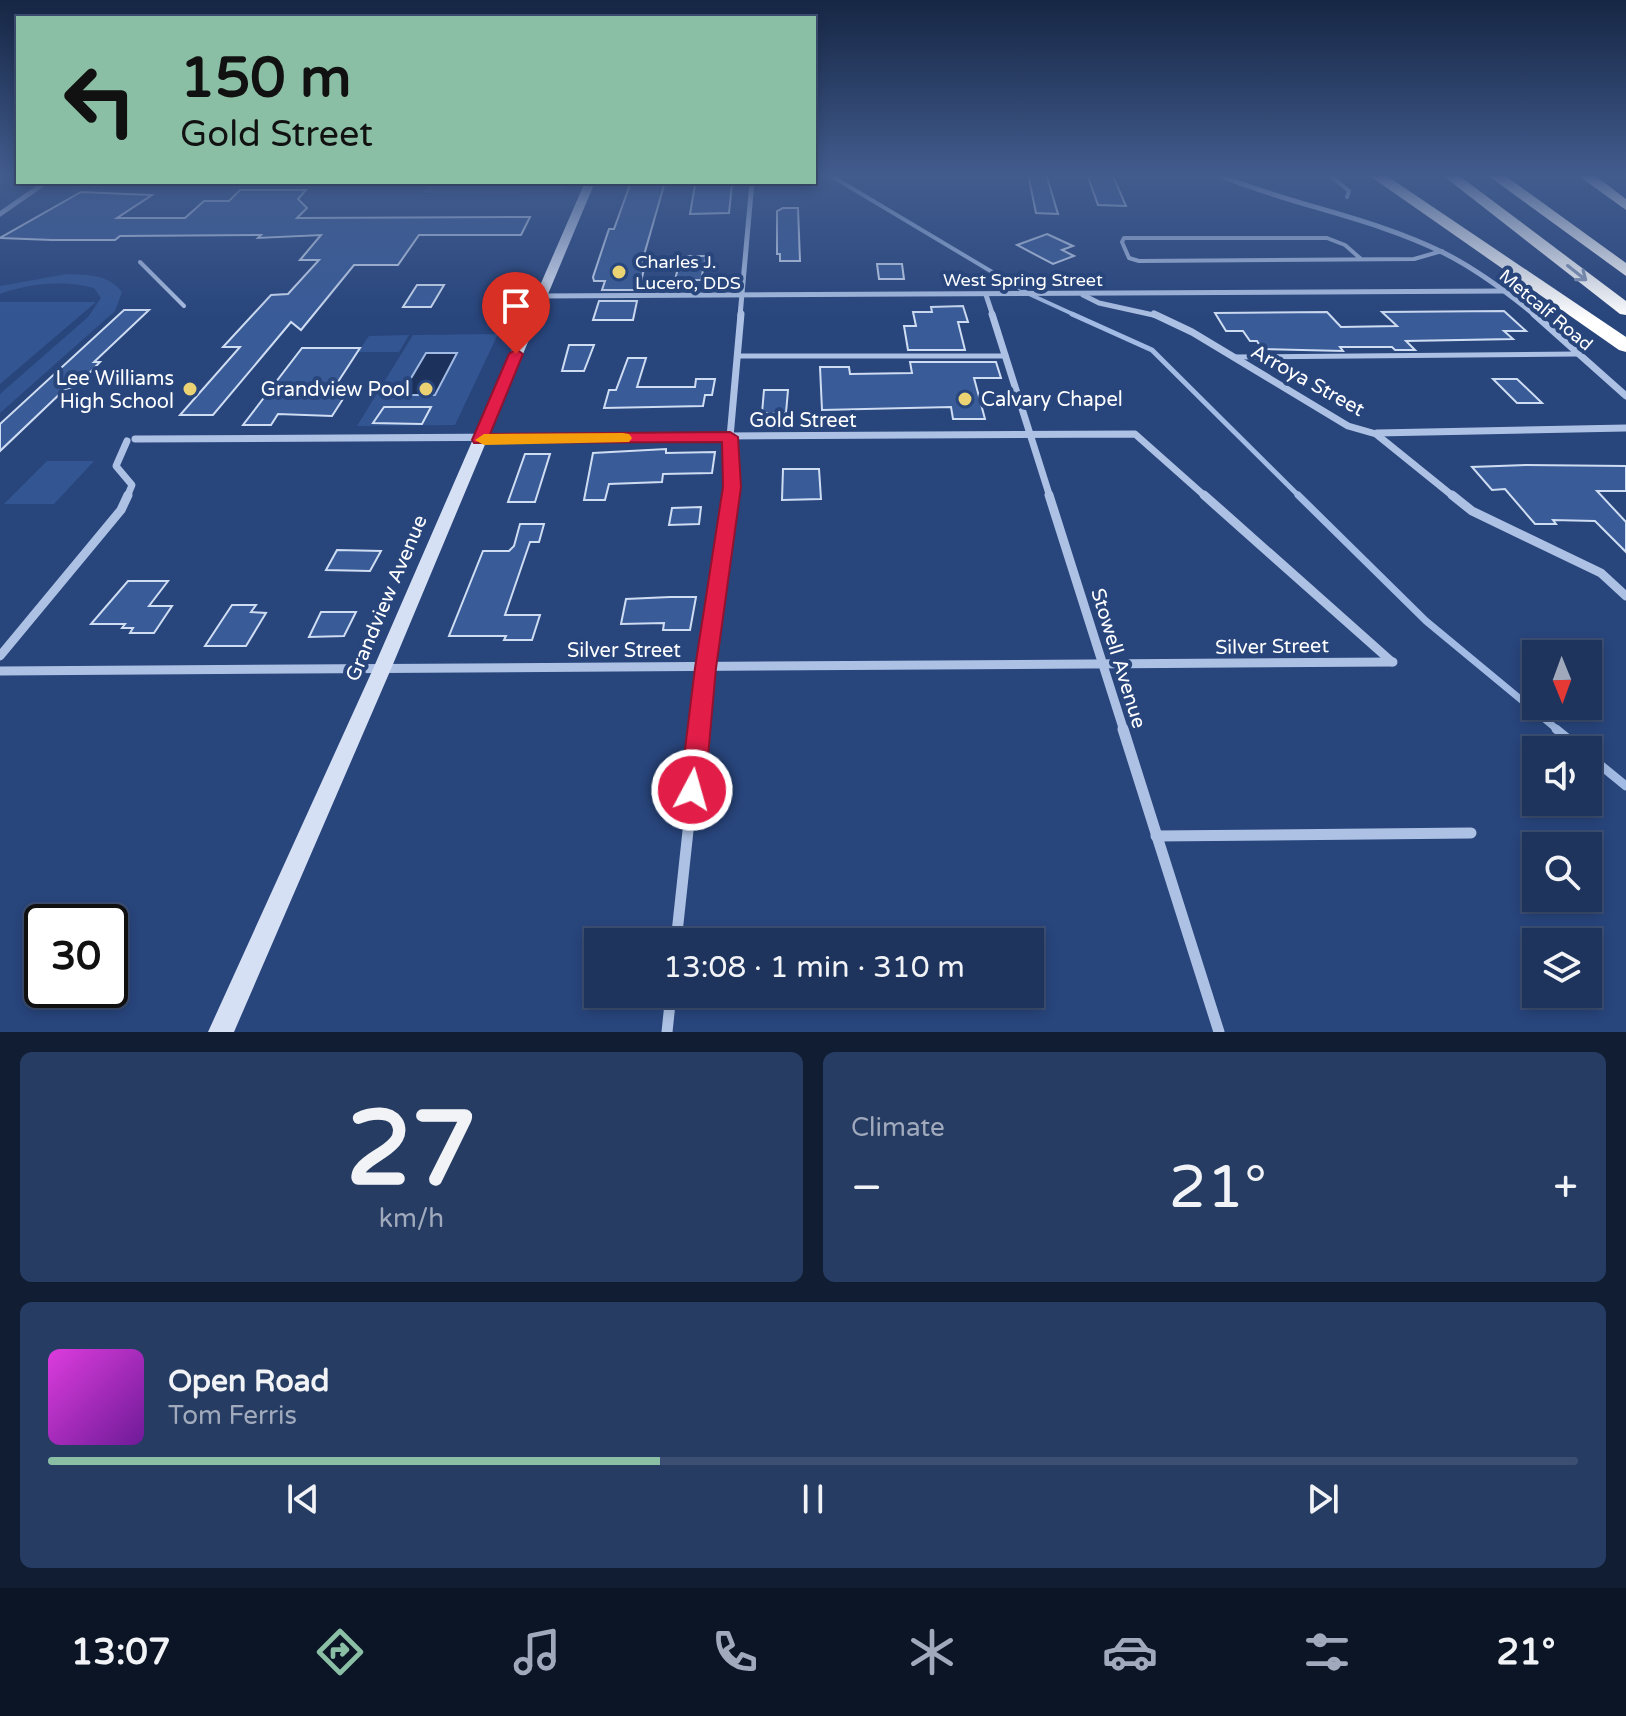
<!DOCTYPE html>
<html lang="en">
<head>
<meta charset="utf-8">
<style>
  body { margin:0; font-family:"Varela Round",sans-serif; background:#263c63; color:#f1f3f6; height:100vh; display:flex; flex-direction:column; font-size:30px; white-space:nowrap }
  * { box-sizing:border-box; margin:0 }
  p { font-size:26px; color:#a1aabc }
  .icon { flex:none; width:44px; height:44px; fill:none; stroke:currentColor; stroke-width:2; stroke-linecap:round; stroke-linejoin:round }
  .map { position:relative; height:1032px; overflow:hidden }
  .side { display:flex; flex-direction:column; gap:20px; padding:20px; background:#101d33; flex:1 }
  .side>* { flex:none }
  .banner { position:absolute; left:16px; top:16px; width:800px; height:168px; border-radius:0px; box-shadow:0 4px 12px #0003,0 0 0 2px #3c4f72; background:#8abfa5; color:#111; overflow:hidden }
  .needle { width:52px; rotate:179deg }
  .controls { position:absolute; left:1522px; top:640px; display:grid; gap:16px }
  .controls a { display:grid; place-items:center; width:80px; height:80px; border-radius:0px; background:#1e345d; box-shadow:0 4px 12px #0003,0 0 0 2px #3c4f72; font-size:40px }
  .speed { position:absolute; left:24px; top:904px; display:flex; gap:16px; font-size:40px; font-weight:700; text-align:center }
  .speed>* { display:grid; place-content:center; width:104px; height:104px; border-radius:50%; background:#1e345d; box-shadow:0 4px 12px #0003,0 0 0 2px #3c4f72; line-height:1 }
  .speed .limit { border:4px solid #111; border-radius:12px; background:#fff; color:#111 }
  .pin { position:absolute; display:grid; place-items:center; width:68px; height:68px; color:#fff; margin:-82px -34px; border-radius:50% 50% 50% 0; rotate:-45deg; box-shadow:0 0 8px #0007 }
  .pin .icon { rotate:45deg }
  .me { position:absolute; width:88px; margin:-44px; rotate:6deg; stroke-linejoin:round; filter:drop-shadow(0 0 6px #0008) }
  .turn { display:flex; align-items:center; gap:28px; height:168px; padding:0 32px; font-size:36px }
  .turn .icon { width:104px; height:104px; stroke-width:2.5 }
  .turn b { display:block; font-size:56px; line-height:68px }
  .big { font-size:60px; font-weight:600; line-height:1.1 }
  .side .tile { flex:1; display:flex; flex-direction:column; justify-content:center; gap:12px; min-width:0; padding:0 28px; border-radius:12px; background:#263c63 }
  .side .dial { align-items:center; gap:0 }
  .dial b { font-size:104px; line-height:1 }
  .song { display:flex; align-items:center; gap:24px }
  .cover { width:96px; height:96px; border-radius:12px; background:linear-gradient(135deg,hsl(300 70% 55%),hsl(280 70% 35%)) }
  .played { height:8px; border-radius:4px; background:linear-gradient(90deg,#8abfa5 40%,#3c4f72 40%) }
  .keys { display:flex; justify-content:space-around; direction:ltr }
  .heat { display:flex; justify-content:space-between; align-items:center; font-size:44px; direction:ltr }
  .side .tiles { flex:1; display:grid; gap:20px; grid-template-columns:1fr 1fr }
  .tile:last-child { grid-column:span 2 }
  .trip { position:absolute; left:584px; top:928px; width:460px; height:80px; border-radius:0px; background:#1e345d; box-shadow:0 4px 12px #0003,0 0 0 2px #3c4f72; font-weight:600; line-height:80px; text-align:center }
  .tabs { display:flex; height:128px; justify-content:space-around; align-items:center; background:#0c1525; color:#a1aabc }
  .tabs .icon { width:56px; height:56px }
  .tabs .on { color:#8abfa5 }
  .tabs b { font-size:36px; color:#f1f3f6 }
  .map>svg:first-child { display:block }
  .green { fill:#335693 }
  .water { fill:#1c325d; stroke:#a2bbe4; stroke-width:2 }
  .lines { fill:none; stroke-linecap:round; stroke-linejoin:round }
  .stream-far3 { stroke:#a2bbe4; stroke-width:4 }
  .stream-far2 { stroke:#a2bbe4; stroke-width:5 }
  .stream-far1 { stroke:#a2bbe4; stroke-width:7 }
  .stream { stroke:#a2bbe4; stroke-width:9 }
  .building { fill:#395b98; stroke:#cfddf3; stroke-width:2 }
  .lane-far1 { stroke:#adc1e4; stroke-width:4 }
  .lane { stroke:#adc1e4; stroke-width:5 }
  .street-far3 { stroke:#adc1e4; stroke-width:5 }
  .street-far2 { stroke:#adc1e4; stroke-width:7 }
  .street-far1 { stroke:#adc1e4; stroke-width:9 }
  .street { stroke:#adc1e4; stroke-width:11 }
  .secondary { fill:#d6e0f4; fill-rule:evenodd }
  .highway { fill:#fff; fill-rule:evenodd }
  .oneway { stroke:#8999b7 }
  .route { fill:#e11d48; stroke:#92132f; stroke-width:2 }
  .slow { fill:#f59e0b }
  .poi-dot { fill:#ebd374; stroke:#28457c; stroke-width:3 }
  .labels { text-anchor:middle; stroke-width:8; stroke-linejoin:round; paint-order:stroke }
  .far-poi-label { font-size:18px; fill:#fff; stroke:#28457c; text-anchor:start }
  .far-street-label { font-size:18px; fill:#fff; stroke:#28457c }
  .poi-label { font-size:20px; fill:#fff; stroke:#28457c; text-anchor:end }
  .street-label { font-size:20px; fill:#fff; stroke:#28457c }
</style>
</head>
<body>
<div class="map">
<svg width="1626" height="1032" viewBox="0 0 1626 1032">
  <rect width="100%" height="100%" fill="#28457c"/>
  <g class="green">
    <polygon points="433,182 568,182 563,192 422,193"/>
    <path d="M 67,274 C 89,275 108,274 122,292 L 115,311 L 0,413 L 0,394 L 88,317 L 101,298 L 94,288 C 63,280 30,283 0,294 L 0,286 Z"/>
    <polygon points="0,302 96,302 0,384"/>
    <polygon points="498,334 455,425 357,426 413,335"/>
    <polygon points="409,335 399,352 358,352 369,336"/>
    <polygon points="47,461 94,461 54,504 4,504"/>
  </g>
  <polygon class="water" points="426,353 457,353 435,395 401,395"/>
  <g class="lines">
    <polyline class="stream-far3" points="828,174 1029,294 1077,316"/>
    <polyline class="stream-far2" points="1072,314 1152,350 1300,497"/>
    <polyline class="stream-far1" points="1298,495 1426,621 1559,731"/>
    <g class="stream">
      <polyline points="1556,729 1582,750"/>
      <polyline points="1588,755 1626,786"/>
    </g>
  </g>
  <g class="building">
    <polygon points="1028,174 1046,174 1058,214 1036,213"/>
    <polygon points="1087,174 1113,176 1126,206 1098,205"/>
    <polygon points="631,182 665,182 640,269 644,269 639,290 602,290 605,281 594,281 593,277 609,229 614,229"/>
    <polygon points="732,184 729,213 690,214 695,185"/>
    <polygon points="240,190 306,190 298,199 307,208 297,218 530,217 521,235 419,235 398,265 354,265 301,330 291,322 213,415 180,415 240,347 223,347 271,295 288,294 319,260 300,260 321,235 258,238 261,235 120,236 115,240 52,240 0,238 81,192 152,195 117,218 185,218 204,201 229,201"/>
    <polygon points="783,208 798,208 800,261 780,261 780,254 777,254 777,211"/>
    <polygon points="1047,234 1073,246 1062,250 1074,256 1053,264 1017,245"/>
    <polygon points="681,256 706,256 701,280 675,280"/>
    <polygon points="877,264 902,264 904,279 879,279"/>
    <polygon points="417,285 444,285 431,307 403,307"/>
    <polygon points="599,301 637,301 633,320 593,320"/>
    <polygon points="963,306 968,322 958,322 965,350 908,350 904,326 916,326 913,312 932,312 931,307"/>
    <polygon points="124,310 149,310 94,362 100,362 77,386 65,389 0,451 0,424"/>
    <polygon points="1504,311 1526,331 1504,331 1513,339 1406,341 1415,350 1395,350 1392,347 1340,347 1343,351 1262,349 1257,341 1250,341 1243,331 1226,331 1215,313 1327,312 1341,327 1397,326 1382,312"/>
    <polygon points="569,345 594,345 584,371 562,371"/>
    <polygon points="302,348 360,348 334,388 350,388 332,416 278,414 271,425 243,425"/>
    <polygon points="628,358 646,358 637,387 695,387 696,379 715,379 712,395 705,395 703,406 604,408 609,390 616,390"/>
    <polygon points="910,362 996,362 1001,378 974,378 985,419 953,419 951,407 822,410 820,367 849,367 850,374 912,373"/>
    <polygon points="1493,379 1517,379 1542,403 1517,403"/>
    <polygon points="764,390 788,390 786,413 762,413"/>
    <polygon points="384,407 431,407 422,424 373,423"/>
    <polygon points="666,449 666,453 715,452 712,473 663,474 662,482 609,484 605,500 584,500 593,453"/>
    <polygon points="525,454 550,454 535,502 508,502"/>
    <polygon points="1526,465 1626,466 1626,491 1597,491 1626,522 1626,552 1595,521 1553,520 1556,524 1535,524 1505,489 1492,490 1472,467"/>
    <polygon points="783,469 819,469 821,499 782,500"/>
    <polygon points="701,507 699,524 669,525 672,508"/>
    <polygon points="520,524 544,524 539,542 530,542 505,615 540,615 532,640 504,640 506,636 449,636 483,551 509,551 514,546"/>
    <polygon points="337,550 381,551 370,571 326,570"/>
    <polygon points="128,581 168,581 149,606 172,606 154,633 130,633 133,628 122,628 125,624 91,624"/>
    <polygon points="670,597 696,597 690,630 663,630 664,623 621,624 626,599"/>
    <polygon points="232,605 256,605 251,612 266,613 246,646 205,646"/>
    <polygon points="321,612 356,612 344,636 309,637"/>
  </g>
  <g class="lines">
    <g class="lane-far1">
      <polyline points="1328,174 1349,191 1347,197"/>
      <polyline points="1361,259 1345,245 1327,238 1124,238 1122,242 1129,258 1139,261 1414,259 1442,251"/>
      <polyline points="140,262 184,306"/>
    </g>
    <g class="lane">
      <polyline points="738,356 1006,356"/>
      <polyline points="1233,357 1577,354"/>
    </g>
    <g class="street-far3">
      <path d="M 1216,174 C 1290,205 1372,217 1444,253 C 1478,270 1507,292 1536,316"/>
      <polyline points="0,214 46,182"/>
      <polyline points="986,295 993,316"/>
      <polyline points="1083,295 1099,303 1158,316"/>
      <polyline points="540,296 1505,291"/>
      <polyline points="740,316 752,182"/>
    </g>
    <g class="street-far2">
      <polyline points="992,314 1050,497"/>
      <polyline points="1154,314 1192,332 1348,426 1376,434 1454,497"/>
      <polyline points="1534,314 1626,396"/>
      <polyline points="1377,433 1626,428"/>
      <polyline points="135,439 1135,434 1206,497"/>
      <polyline points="127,497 132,485 116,466 127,441"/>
      <polyline points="731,497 730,437 741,314"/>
    </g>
    <g class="street-far1">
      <polyline points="1049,495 1124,731"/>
      <polyline points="1204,495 1392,662"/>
      <polyline points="1452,495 1472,511 1601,573 1626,596"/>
      <polyline points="0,656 121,510 128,495"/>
      <polyline points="0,671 1393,662"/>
      <polyline points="698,731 731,495"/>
    </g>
    <g class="street">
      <polyline points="1123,729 1219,1032"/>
      <polyline points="1156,836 1471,833"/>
      <polyline points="676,942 699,729"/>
      <polyline points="667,1032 671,994"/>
    </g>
    <polygon class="secondary" points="585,182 595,182 391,669 234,1032 208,1032 373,669"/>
    <g class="highway">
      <polygon points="1367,174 1384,174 1626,337 1626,352 1619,350"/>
      <polygon points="1441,174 1457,174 1626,301 1626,315 1620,314"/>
      <polygon points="1486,174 1503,174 1626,263 1626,276"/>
      <polygon points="1576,174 1593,174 1626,199 1626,210"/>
    </g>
  </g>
  <defs><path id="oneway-shaft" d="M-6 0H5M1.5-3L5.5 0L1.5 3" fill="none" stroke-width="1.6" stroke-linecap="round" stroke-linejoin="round" transform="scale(2)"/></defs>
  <use class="oneway" href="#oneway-shaft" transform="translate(1577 273) rotate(38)"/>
  <linearGradient id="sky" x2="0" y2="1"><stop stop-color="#162644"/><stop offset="0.55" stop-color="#425c8e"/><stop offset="1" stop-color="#425c8e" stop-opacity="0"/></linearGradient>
  <rect width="1626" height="319" fill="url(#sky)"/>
  <polygon class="route" points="516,349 523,354 490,434 730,432 738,437 741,487 716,668 705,790 701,797 692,801 684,797 680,790 695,668 723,487 722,442 474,443 472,440 509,354"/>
  <polygon class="slow" points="623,433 629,434 632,438 629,442 484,445 475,440 484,434"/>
  <g class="poi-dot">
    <circle cx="619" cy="272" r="8"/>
    <circle cx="190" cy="389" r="8"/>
    <circle cx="426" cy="389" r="8"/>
    <circle cx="965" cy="399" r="8"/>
  </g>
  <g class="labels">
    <g class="far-poi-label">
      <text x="635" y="268">Charles J.<tspan x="635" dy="21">Lucero, DDS</tspan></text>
    </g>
    <g class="far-street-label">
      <text x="1023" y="286">West Spring Street</text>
      <text transform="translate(1546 310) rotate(40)" y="6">Metcalf Road</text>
    </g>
    <g class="poi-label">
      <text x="174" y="385">Lee Williams<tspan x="174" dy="23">High School</tspan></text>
      <text x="410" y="396">Grandview Pool</text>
      <text x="981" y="406" text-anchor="start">Calvary Chapel</text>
    </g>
    <g class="street-label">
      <text transform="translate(1308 380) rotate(29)" y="7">Arroya Street</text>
      <text x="803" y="427">Gold Street</text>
      <text transform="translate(386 598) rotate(-67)" y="7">Grandview Avenue</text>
      <text transform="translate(1272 646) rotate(-1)" y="7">Silver Street</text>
      <text x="624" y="657">Silver Street</text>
      <text transform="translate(1119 658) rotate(73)" y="7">Stowell Avenue</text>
    </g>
  </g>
</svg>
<div class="controls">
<a><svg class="needle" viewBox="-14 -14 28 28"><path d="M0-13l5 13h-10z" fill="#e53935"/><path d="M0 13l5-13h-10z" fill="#a1aabc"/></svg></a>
<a><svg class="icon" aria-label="sound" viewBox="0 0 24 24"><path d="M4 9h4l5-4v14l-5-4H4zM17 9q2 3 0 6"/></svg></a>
<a><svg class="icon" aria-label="search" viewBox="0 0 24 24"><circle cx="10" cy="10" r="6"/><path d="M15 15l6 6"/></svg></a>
<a><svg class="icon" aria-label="layers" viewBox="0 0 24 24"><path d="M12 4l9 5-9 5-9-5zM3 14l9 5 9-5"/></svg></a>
</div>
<div class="speed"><div class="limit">30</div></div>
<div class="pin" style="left:516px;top:354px;background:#d93025"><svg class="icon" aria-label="arrive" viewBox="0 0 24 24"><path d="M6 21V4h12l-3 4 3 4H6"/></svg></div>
<svg class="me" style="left:692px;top:790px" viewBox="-20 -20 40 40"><circle r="17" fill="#e11d48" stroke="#fff" stroke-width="3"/><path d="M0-11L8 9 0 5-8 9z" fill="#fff"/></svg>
<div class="trip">13:08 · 1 min · 310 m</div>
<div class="banner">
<div class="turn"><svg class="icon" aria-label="left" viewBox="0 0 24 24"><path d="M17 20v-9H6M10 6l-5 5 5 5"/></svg><div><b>150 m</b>Gold Street</div></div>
</div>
</div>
<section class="side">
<div class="tiles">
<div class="tile dial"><b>27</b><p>km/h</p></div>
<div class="tile"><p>Climate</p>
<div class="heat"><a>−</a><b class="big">21°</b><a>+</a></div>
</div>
<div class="tile">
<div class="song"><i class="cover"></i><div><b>Open Road</b><p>Tom Ferris</p></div></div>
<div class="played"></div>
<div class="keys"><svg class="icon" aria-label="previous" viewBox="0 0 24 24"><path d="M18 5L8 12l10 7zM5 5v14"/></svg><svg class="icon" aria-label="pause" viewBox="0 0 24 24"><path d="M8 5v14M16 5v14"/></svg><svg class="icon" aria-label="next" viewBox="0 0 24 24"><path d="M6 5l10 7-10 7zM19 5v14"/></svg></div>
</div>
</div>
</section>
<nav class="tabs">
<b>13:07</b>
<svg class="icon on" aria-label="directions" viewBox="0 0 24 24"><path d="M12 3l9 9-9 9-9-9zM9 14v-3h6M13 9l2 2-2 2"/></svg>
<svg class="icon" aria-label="music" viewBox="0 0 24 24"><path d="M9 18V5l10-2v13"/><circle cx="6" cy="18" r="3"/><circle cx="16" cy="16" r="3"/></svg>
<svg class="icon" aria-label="phone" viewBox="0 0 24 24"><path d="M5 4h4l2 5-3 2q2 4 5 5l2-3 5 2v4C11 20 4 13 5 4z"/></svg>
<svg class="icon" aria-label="climate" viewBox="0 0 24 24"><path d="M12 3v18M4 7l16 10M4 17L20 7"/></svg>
<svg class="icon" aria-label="car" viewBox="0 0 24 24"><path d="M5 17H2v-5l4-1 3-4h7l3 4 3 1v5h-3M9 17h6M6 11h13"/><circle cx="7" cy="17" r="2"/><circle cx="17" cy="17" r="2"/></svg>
<svg class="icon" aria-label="filters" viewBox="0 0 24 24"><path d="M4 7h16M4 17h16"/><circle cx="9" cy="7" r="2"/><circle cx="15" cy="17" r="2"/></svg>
<b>21°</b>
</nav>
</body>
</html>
